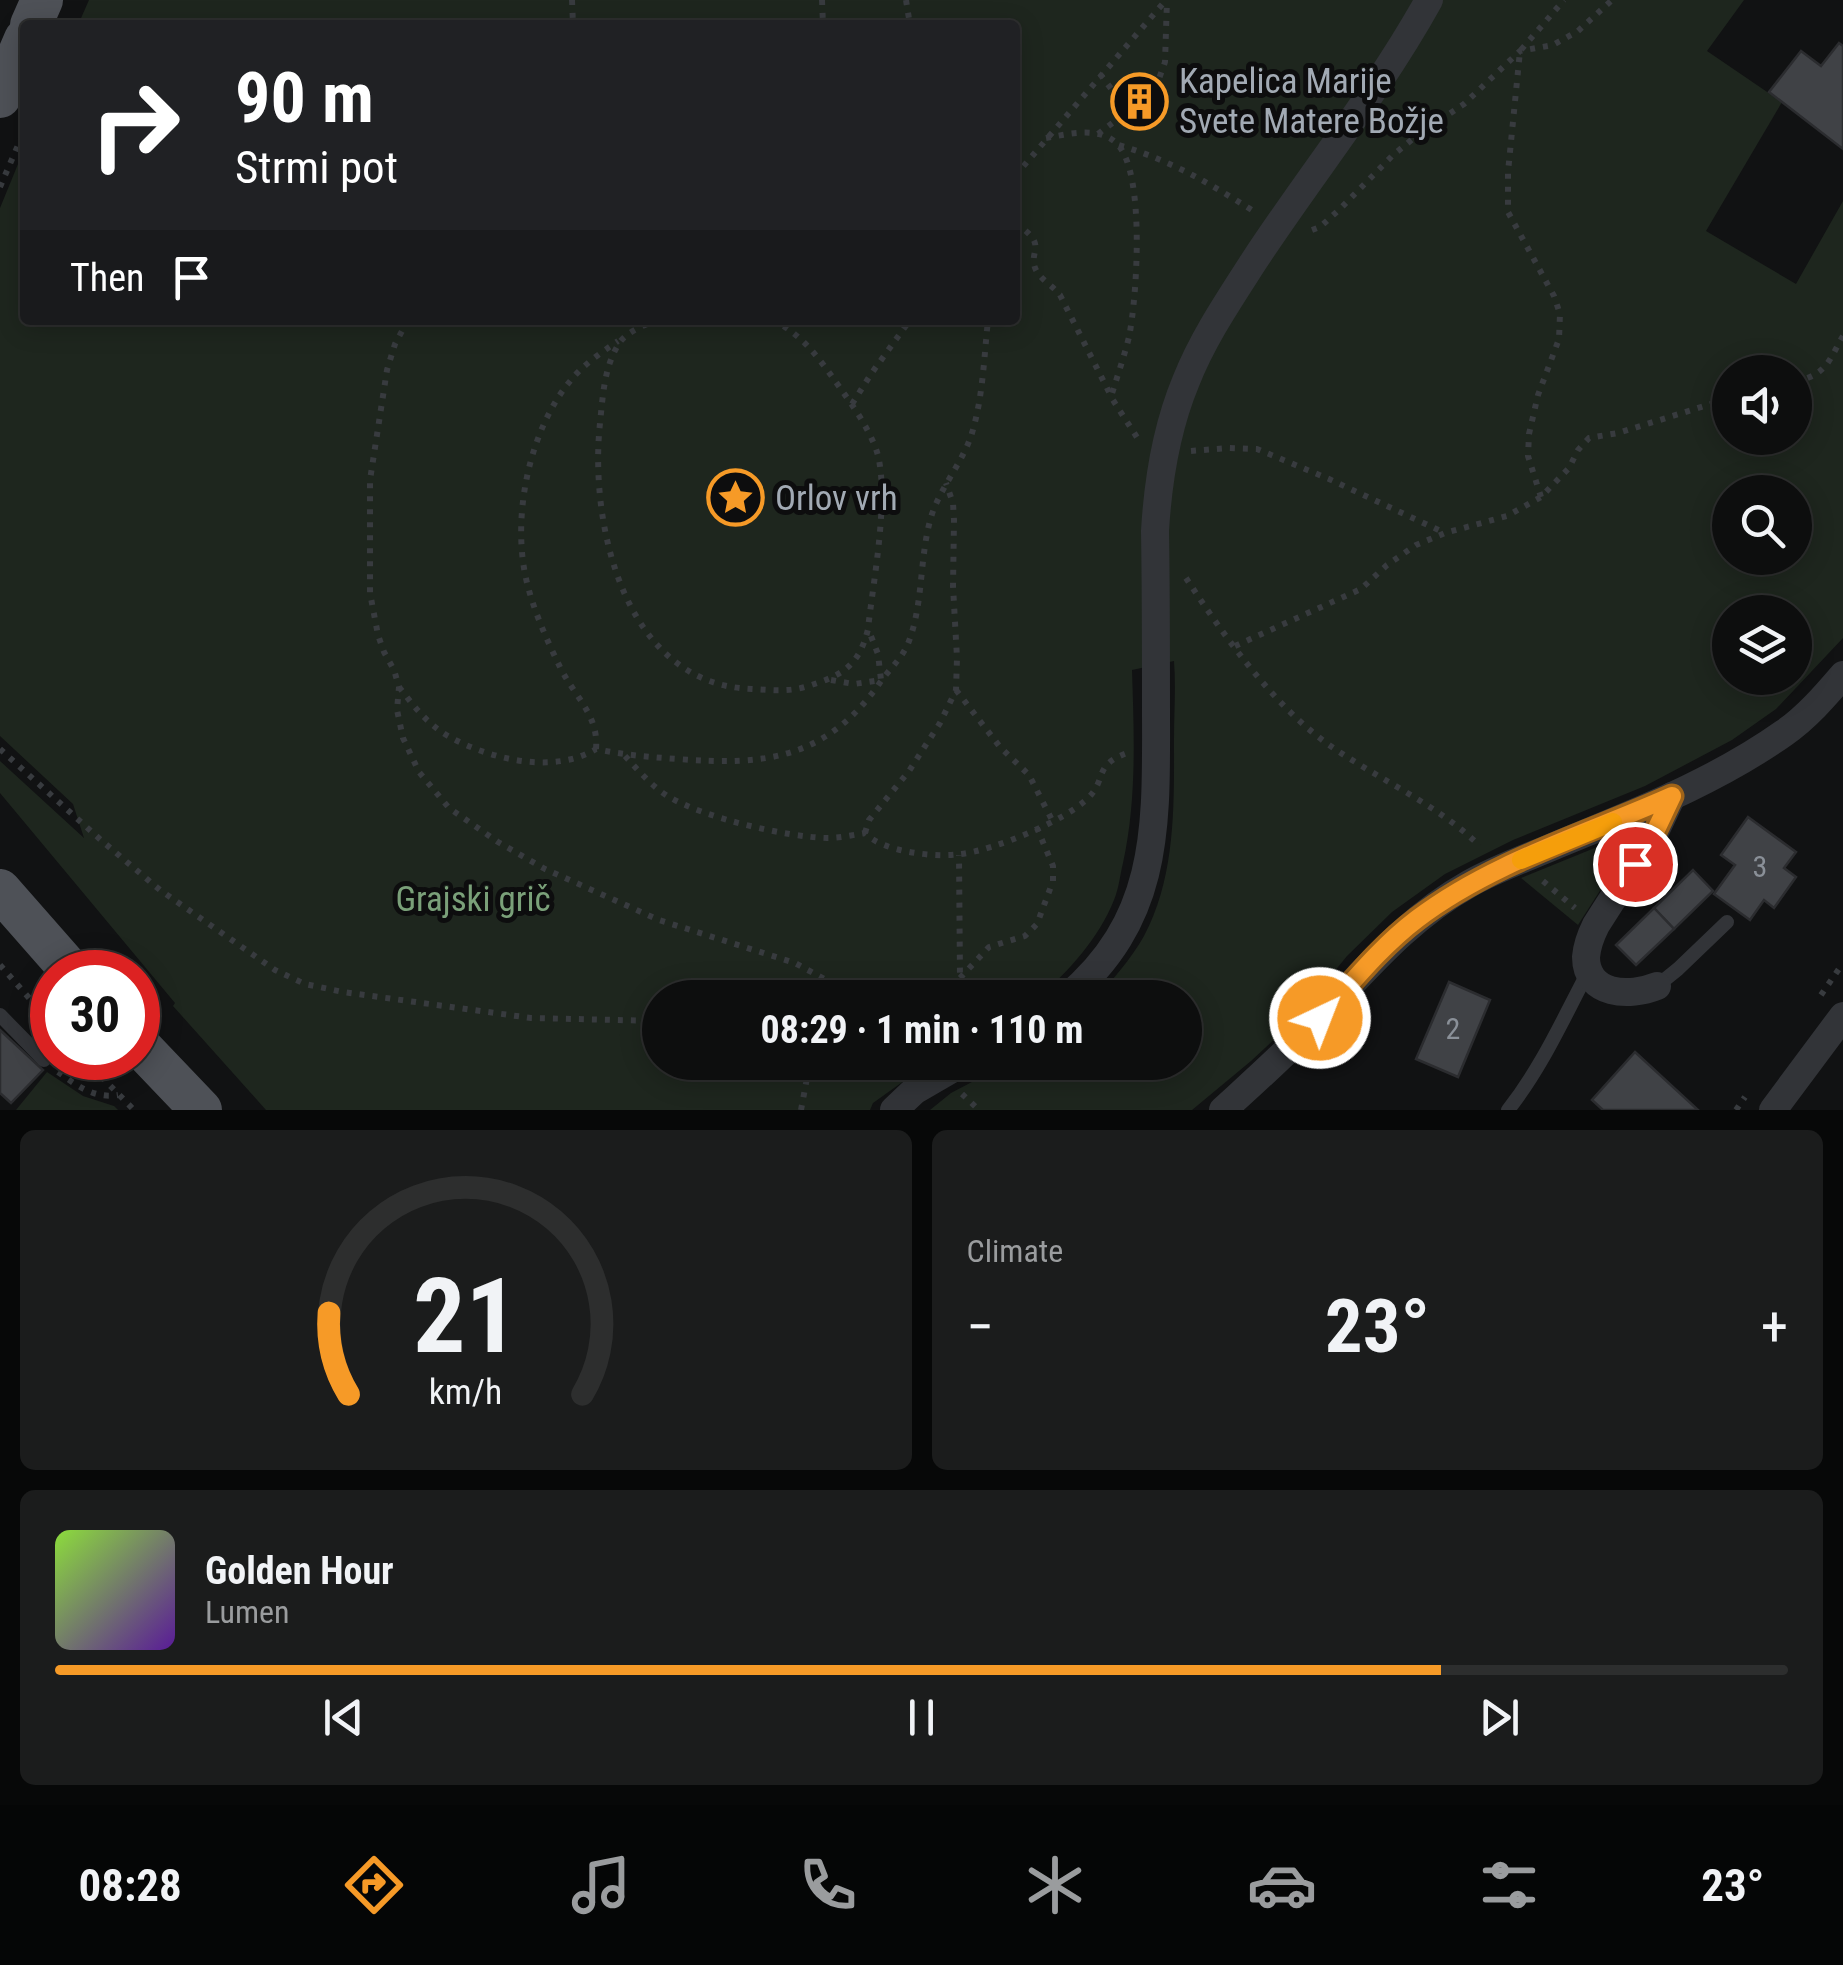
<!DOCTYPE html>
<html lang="en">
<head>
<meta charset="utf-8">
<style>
  body { margin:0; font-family:"Roboto Condensed",sans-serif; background:#1b1c1c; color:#f1f3f6; height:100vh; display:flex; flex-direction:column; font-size:38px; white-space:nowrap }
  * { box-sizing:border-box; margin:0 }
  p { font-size:32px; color:#9a9c9e }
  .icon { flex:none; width:55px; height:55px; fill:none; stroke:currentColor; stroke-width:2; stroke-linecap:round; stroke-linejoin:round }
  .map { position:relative; height:1110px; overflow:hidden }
  .sheet { display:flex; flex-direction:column; gap:20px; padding:20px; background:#070808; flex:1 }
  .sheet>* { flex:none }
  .guide { position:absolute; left:20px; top:20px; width:1000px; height:305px; border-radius:10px; box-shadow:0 5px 25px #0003,0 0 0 2px #2d2e2e; background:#202124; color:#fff; overflow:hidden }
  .tools { position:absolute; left:1712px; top:355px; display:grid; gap:20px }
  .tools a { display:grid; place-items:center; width:100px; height:100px; border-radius:50%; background:#0d0e0e; box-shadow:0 5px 25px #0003,0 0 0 2px #2d2e2e; font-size:50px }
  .speed { position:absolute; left:30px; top:950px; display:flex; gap:20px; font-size:50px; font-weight:700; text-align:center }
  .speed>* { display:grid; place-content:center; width:130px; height:130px; border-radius:50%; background:#0d0e0e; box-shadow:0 5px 25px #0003,0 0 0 2px #2d2e2e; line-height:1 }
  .speed .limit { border:15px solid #d22; background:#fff; color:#111 }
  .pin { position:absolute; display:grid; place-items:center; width:85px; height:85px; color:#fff; margin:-42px; border:5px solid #fff; border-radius:50%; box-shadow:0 2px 10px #0007 }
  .me { position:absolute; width:110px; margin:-55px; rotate:43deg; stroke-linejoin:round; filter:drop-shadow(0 0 8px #0008) }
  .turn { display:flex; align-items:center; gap:35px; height:210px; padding:0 50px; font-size:45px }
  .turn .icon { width:130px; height:130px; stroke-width:2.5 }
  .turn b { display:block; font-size:70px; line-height:85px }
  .then { display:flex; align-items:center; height:95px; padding:0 50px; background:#0003; gap:20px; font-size:38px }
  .big { font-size:75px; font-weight:700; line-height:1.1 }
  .sheet .card { flex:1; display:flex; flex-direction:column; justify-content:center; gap:15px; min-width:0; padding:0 35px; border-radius:15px; background:#1b1c1c }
  .sheet .dial { align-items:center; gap:0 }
  .dial svg { height:260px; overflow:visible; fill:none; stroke:#2d2e2e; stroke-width:7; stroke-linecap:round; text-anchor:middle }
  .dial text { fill:#f1f3f6; stroke:none }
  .song { display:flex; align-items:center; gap:30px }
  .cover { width:120px; height:120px; border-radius:15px; background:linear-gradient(135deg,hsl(90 70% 55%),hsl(270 70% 35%)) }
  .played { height:10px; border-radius:5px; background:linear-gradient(90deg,#f69a27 80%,#2d2e2e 80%) }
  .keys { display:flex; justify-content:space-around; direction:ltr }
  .heat { display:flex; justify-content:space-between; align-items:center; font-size:55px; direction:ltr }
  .sheet .tiles { flex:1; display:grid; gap:20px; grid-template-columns:1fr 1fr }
  .card:last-child { grid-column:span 2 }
  .trip { position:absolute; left:642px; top:980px; width:560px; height:100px; border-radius:50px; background:#0d0e0e; box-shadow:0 5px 25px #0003,0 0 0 2px #2d2e2e; font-weight:700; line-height:100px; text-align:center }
  .dock { display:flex; height:160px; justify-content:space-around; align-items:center; background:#050606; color:#9a9c9e }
  .dock .icon { width:70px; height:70px }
  .dock .selected { color:#f69a27 }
  .dock b { font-size:45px; color:#f1f3f6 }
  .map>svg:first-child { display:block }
  .green { fill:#1e261e; fill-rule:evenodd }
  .building { fill:#404246; stroke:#2b2c2f; stroke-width:2.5 }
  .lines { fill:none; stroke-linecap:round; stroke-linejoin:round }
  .path { stroke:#383b3f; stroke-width:6; stroke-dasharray:5 8; stroke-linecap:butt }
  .lane { stroke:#323438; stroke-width:14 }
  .street { stroke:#323438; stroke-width:28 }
  .primary { stroke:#4e5157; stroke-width:42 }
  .route-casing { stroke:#a06419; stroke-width:25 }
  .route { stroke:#f69a27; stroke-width:18 }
  .slow { stroke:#f59e0b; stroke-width:18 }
  .labels { text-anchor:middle; stroke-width:10; stroke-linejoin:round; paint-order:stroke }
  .number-label { font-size:30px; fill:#8a9098 }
  .poi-label { font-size:35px; fill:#a2aab4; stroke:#0d0d0e; text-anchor:start }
  .park-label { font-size:35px; fill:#7aa079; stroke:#0d0d0e }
</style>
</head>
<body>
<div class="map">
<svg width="1843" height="1110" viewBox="0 0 1843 1110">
  <rect width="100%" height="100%" fill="#111213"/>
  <g class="green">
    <path d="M 89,0 L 1744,0 L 1707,51 L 1782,102 L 1706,231 L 1796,284 L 1843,201 L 1843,638 L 1776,709 L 1732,740 L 1645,786 L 1513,840 L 1445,874 L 1392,912 L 1347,956 L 1293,1022 L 1251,1061 L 1192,1110 L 930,1110 L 951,1093 L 1008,1063 L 1185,1062 L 1185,998 L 1097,997 C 1114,978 1131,959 1144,936 C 1176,876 1174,805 1174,739 C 1174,713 1176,687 1174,661 L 1132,670 C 1134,734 1137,799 1123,863 C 1120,875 1119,888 1114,900 C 1099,938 1069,971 1039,997 L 660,998 L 660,1062 L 929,1063 L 873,1103 L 870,1110 L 266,1110 L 173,1006 L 175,1003 L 0,793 L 0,761 L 84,838 L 73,804 L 0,736 L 0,208 L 25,147 L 25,320 L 1015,320 L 1015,25 L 78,25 ZM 1730,372 L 1795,372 L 1795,438 L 1730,438 ZM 1730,492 L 1795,492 L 1795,558 L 1730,558 ZM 1730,612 L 1795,612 L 1795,678 L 1730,678 Z"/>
    <polygon points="1634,832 1626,850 1578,925 1521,878"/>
    <polygon points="47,1072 83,1096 114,1106 118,1110 16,1110"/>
  </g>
  <g class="building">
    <polygon points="1839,43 1843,46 1843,149 1769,92 1801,51 1821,66"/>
    <polygon points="1748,817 1796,852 1784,868 1796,877 1774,908 1764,900 1750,920 1714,894 1735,865 1721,855"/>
    <polygon points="1693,870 1713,891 1674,929 1654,908"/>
    <polygon points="1654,908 1674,929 1636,965 1616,945"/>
    <polygon points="1449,982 1490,1000 1458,1077 1416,1059"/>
    <polygon points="0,1030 43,1070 11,1103 0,1093"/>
    <polygon points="1635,1052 1698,1110 1603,1110 1592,1100"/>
  </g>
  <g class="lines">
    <g class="path">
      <polyline points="572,0 573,25"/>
      <polyline points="822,0 823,25"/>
      <polyline points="906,0 910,25"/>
      <polyline points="1100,74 1128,111 1141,115 1147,112 1165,62 1167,0"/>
      <polyline points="1098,134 1128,111"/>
      <path d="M 1046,138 C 1068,134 1102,125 1119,146 C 1145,178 1137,297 1129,337 C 1124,357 1117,377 1111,397 L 1138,439"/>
      <path d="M 1119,145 C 1174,162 1207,182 1255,212"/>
      <polyline points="1015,176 1166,0"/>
      <polyline points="0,187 25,129"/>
      <path d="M 1015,223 C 1052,247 1025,251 1037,272 C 1042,280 1054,287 1060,295 L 1111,396"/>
      <polyline points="1312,230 1320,227 1341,208 1392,156 1415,137 1464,104 1520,51 1553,45 1578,31 1612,0"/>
      <polyline points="408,320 395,344 387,370 370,480 370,593 378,635 384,652 394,670 399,687 397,710 403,738 419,772 449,808 498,842 545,869 659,920 795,963 859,998"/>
      <path d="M 659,320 C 647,323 627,332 620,342 C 604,366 603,395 600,423 C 589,525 625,685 752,689 C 770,690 788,692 805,687 C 841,676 859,667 868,629 C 873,582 890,496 877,452 C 869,428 853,406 838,385 C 818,357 805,338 774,320"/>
      <path d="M 1795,382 C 1827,374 1828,362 1843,336"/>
      <polyline points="852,404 871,374 910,320"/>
      <polyline points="1191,451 1229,448 1257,449 1329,479 1445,533"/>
      <polyline points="1541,497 1528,456 1529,434 1538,395 1559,339 1560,314 1554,296 1508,212 1508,172 1520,51 1564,0"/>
      <path d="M 1186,578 C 1224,636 1274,707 1332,747 C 1380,780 1438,805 1480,846"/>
      <polyline points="1235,646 1361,589 1387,565 1416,545 1445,533 1507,516 1541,497 1569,468 1578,450 1589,438 1618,433 1730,398"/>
      <polyline points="831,680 854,684 881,680 878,654 869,631"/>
      <path d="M 399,687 C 413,705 427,724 448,736 C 489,759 553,775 596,749 C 623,755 650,757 678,759 C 764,766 826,759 879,684 C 889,669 903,658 909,641 C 924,601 919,555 932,514 C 942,485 963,462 972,433 C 983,397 984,357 988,320"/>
      <polyline points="956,690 1000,747 1029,775 1052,820"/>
      <polyline points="0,749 102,841 160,890 275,970 305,984 343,992 531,1018 660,1021"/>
      <path d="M 596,749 C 599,715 574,696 560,667 C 543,632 525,592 522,552 C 517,495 534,424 571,380 C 584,364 602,352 618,341"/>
      <path d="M 625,756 C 639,771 653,788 671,798 C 706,818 786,837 827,838 C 840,838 853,835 865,833 C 882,852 937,858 961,854 C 994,850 1065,821 1088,798 C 1107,780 1093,765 1127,753"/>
      <polyline points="865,833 869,820 909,771 940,723 956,690 957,658 953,586 954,520 953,503 946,483"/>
      <polyline points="1543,881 1575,908"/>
      <polyline points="0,965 52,1024"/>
      <polyline points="960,978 989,947 1025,936 1037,924 1053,881 1053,866 1037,828"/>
      <polyline points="1821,995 1843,963"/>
      <polyline points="955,998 960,978 959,855"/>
      <polyline points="83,1058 134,1110"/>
      <path d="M 58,1072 C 76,1085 94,1099 118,1095"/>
      <polyline points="962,1094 979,1110"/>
      <polyline points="801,1110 810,1062"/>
      <polyline points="1736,1110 1745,1097"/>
    </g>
    <g class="lane">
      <polyline points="1657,986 1678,969 1727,922"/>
      <polyline points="0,1015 44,1060"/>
      <path d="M 1508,1110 C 1542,1067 1563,1019 1588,972"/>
    </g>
    <g class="street">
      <path d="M 1657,986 C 1630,997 1586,996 1586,957 C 1587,945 1591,935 1596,925 L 1654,834 L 1672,796"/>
      <path d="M 1066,998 C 1162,918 1156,822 1156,708 C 1156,649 1156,590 1155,531 C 1158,480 1166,429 1186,381 C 1203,338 1229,300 1254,261 C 1311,174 1378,92 1429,0"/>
      <polyline points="894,1110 914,1091 964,1062"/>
      <path d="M 1223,1110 C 1257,1079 1291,1049 1322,1015 C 1368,967 1410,917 1469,884 C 1497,868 1529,857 1559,844 C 1636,812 1715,782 1784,733 C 1806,718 1825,696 1843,675"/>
      <polyline points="1773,1110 1843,1016"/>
    </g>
    <g class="primary">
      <polyline points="31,25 42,0"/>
      <polyline points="0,97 25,39"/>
      <polyline points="0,890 72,972"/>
      <polyline points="138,1044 201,1110"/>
    </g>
  </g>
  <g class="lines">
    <defs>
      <path id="route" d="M 1320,1018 C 1350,985 1380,947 1417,919 C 1492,862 1587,834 1672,796 L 1654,834 L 1635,864"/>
    </defs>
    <use href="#route" class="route-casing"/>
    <use href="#route" class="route"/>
    <polyline class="slow" points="1521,860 1613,822"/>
  </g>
  <defs>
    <symbol id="building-ring" viewBox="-11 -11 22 22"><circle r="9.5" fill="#0d0d0e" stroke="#f69a27" stroke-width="1.5"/><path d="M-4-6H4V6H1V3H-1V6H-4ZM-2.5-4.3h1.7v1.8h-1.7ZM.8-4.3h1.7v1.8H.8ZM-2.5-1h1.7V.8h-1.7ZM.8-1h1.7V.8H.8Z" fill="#f69a27"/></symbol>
    <symbol id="sight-ring" viewBox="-11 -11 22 22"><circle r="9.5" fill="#0d0d0e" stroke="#f69a27" stroke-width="1.5"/><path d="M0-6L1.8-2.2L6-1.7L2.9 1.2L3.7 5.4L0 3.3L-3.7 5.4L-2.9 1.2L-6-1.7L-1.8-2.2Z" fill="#f69a27"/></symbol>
  </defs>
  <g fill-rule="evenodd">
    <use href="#building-ring" x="1108" y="70" width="63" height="63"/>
    <use href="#sight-ring" x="704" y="466" width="63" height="63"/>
  </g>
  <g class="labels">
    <g class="number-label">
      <text x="1760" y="877">3</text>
      <text x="1453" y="1039">2</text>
    </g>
    <g class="poi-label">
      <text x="1179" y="93">Kapelica Marije<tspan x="1179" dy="40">Svete Matere Božje</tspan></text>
      <text x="775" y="510">Orlov vrh</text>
    </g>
    <g class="park-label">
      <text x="473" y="911">Grajski grič</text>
    </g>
  </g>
</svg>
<div class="tools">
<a><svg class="icon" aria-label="sound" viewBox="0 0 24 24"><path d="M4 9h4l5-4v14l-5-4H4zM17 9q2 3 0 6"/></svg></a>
<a><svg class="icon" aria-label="search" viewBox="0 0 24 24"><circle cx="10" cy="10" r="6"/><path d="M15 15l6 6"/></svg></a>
<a><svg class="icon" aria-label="layers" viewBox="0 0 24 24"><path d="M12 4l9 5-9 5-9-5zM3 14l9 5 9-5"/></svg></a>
</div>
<div class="speed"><div class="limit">30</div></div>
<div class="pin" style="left:1635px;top:864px;background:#d93025"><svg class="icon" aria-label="arrive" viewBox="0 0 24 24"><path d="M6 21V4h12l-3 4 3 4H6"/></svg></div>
<svg class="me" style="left:1320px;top:1018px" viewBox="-20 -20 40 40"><circle r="17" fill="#f69a27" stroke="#fff" stroke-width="3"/><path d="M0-11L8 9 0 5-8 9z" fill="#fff"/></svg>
<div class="trip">08:29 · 1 min · 110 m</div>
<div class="guide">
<div class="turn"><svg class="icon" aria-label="right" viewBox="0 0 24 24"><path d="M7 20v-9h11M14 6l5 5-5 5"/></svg><div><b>90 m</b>Strmi pot</div></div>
<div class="then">Then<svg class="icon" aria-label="arrive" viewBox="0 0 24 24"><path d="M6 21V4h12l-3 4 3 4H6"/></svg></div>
</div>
</div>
<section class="sheet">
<div class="tiles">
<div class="card dial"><svg viewBox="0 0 100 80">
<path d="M14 69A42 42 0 1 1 86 69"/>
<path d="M14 69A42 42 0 0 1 8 44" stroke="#f69a27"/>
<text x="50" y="56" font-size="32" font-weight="700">21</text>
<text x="50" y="72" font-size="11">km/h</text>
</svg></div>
<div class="card"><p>Climate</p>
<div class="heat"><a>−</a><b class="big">23°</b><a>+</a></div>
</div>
<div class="card">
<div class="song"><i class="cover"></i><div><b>Golden Hour</b><p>Lumen</p></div></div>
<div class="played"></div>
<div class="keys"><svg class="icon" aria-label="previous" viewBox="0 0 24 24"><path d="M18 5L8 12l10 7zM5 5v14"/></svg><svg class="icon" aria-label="pause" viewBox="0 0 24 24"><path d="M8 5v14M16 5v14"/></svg><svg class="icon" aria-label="next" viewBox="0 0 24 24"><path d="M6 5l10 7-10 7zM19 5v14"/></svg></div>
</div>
</div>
</section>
<nav class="dock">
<b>08:28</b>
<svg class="icon selected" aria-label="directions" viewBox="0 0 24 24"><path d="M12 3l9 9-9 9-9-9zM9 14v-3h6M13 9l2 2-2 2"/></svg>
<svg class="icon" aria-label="music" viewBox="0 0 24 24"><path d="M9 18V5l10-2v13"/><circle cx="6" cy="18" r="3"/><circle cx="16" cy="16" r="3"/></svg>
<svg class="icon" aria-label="phone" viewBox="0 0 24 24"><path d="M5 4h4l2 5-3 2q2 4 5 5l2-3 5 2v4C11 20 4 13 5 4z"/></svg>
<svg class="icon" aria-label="climate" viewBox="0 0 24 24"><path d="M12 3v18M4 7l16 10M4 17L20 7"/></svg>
<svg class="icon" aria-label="car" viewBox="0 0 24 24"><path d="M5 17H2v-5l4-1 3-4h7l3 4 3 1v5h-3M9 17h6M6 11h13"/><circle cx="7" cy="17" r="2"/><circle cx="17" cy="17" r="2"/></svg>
<svg class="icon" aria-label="filters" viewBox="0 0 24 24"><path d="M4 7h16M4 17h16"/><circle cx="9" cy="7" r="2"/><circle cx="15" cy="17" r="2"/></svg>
<b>23°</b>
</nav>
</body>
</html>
